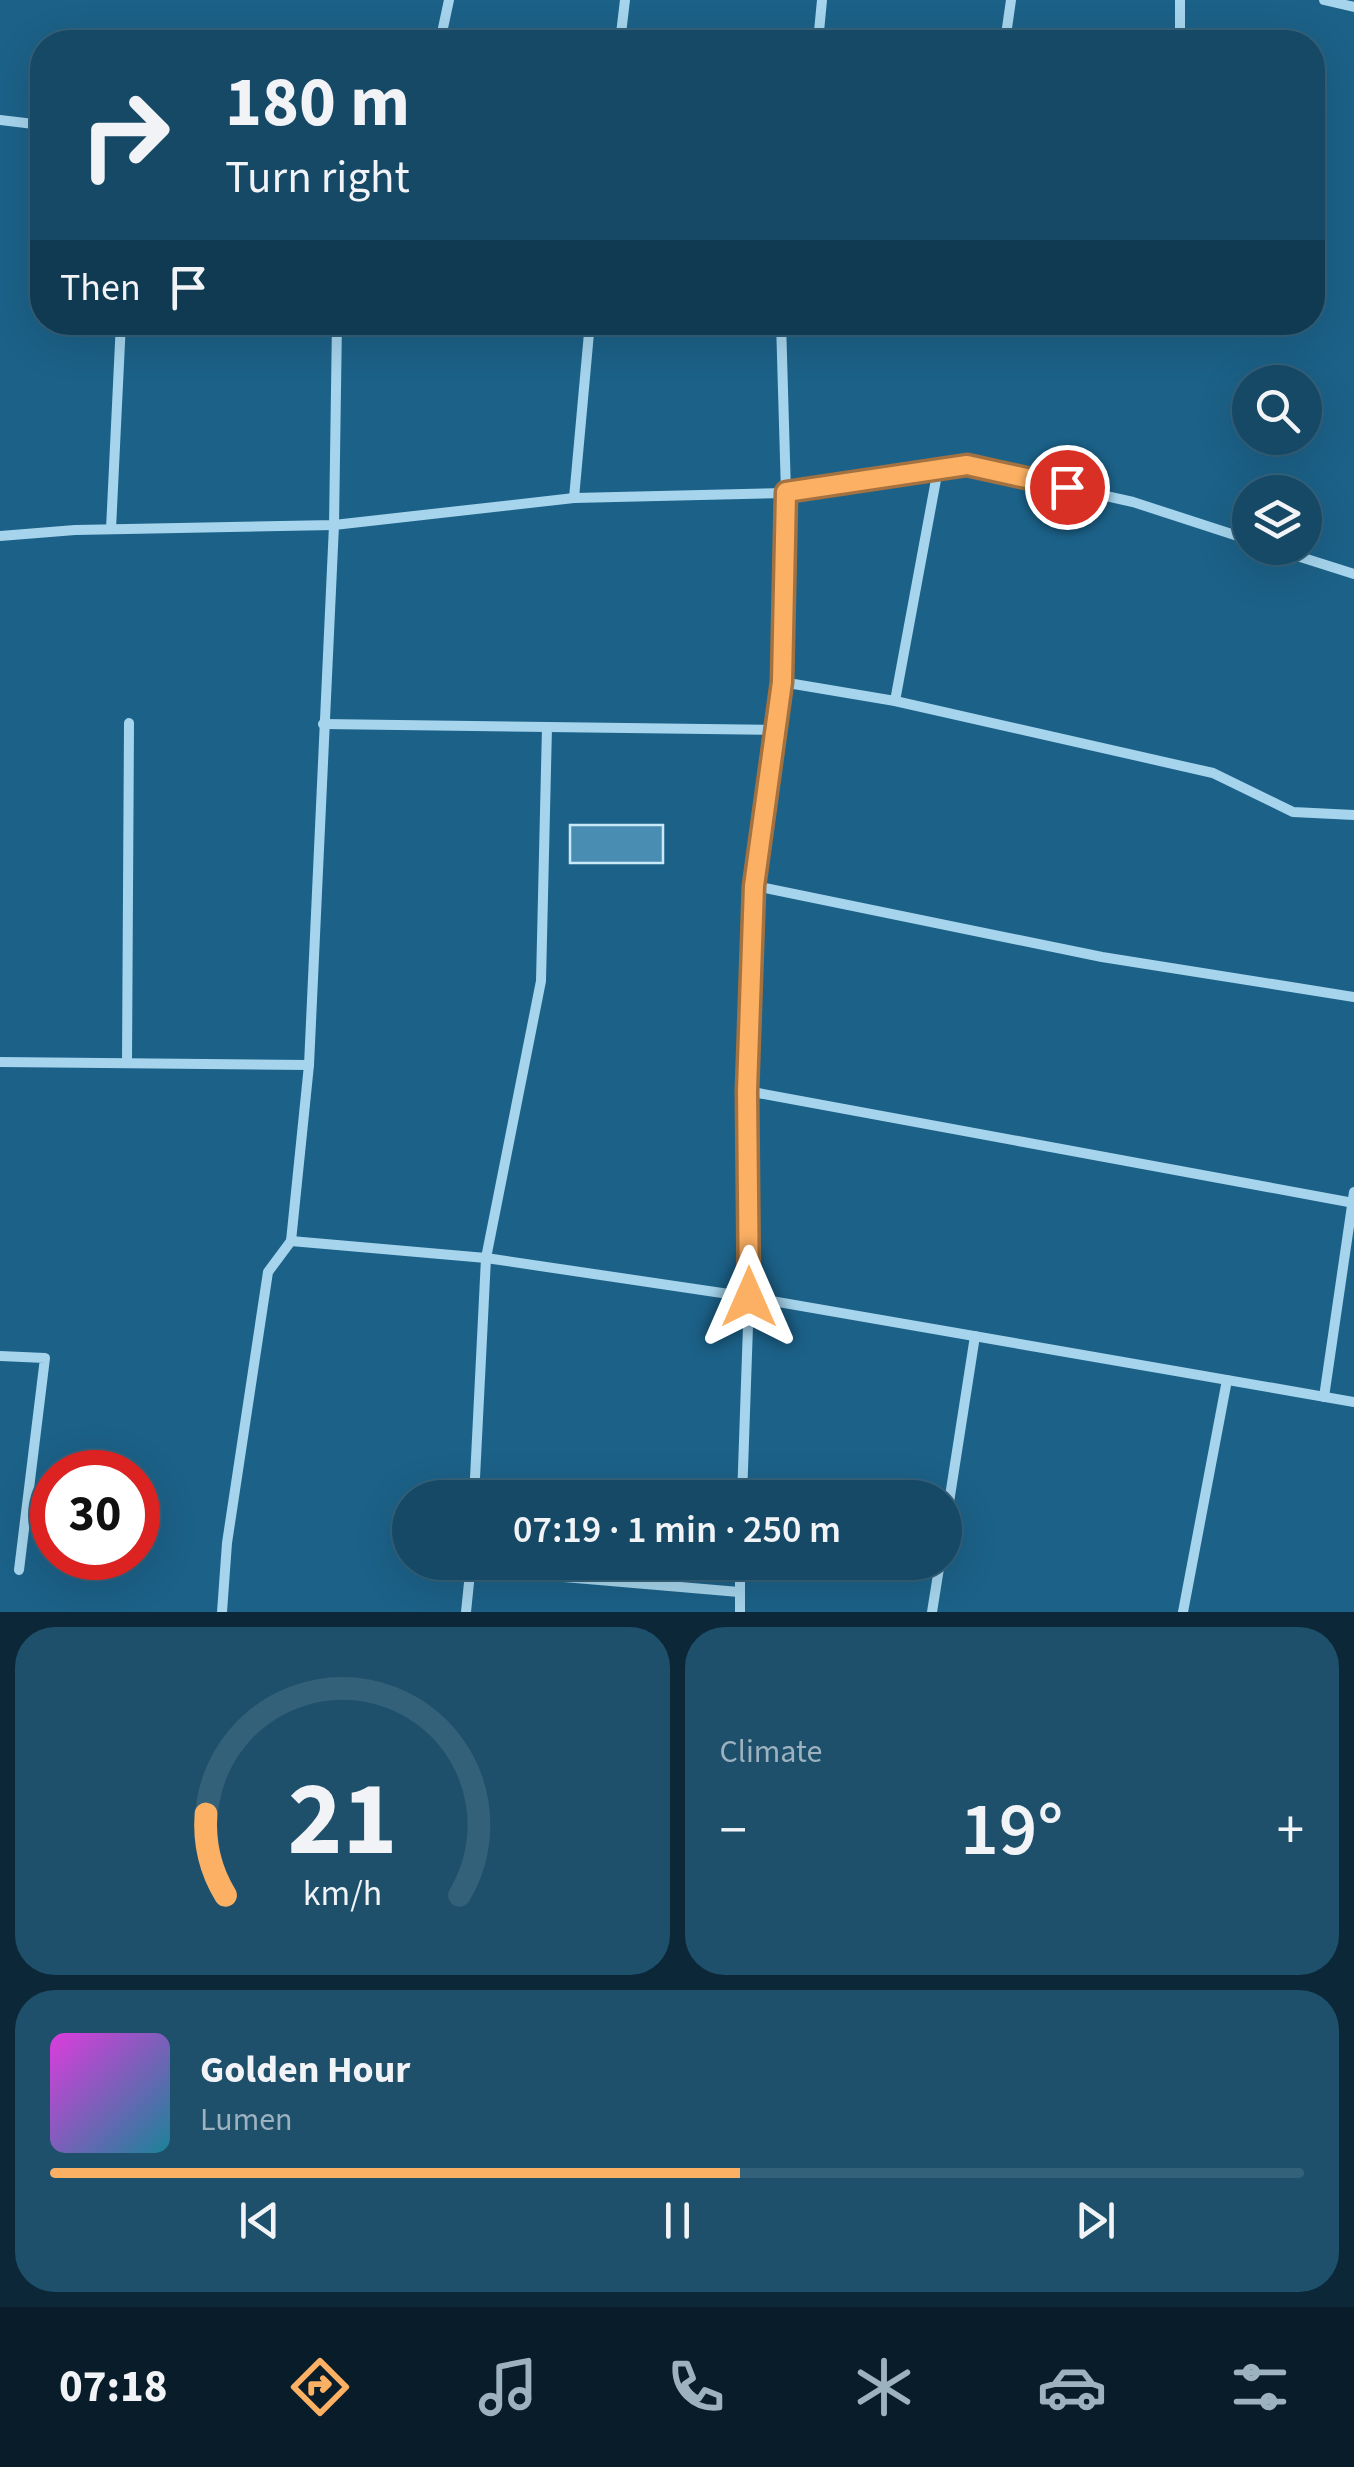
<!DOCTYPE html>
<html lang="en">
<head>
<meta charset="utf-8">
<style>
  body { margin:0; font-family:"Source Sans 3",sans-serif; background:#1e506c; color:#f1f3f6; height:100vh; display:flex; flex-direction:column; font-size:38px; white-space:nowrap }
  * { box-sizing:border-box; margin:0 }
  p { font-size:32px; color:#9db2bf }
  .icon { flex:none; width:55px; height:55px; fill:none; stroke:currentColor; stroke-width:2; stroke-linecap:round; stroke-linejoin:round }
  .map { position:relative; height:1612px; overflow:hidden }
  .side { display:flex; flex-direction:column; gap:15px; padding:15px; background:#0c2838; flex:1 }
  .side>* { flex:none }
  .hud { position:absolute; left:30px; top:30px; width:1295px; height:305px; border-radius:40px; box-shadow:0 10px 40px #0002,0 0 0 2px #34617a; background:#154966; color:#f1f3f6; overflow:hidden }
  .controls { position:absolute; left:1232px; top:365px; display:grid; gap:20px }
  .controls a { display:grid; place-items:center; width:90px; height:90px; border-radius:50%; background:#154966; box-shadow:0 10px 40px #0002,0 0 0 2px #34617a; font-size:50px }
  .speed { position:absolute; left:30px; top:1450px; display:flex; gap:20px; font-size:50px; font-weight:700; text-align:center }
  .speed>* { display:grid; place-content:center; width:130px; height:130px; border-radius:50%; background:#154966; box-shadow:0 10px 40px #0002,0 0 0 2px #34617a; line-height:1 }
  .speed .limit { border:15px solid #d22; background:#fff; color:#111 }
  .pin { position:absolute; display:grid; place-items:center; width:85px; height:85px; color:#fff; margin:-42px; border:5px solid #fff; border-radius:50%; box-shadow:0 2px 10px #0007 }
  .me { position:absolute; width:110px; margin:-55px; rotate:0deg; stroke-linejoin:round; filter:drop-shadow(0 0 8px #0008) }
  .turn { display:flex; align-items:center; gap:35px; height:210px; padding:0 30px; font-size:45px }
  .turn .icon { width:130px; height:130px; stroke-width:2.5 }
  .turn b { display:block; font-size:70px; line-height:85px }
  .then { display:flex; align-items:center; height:95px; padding:0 30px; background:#0003; gap:20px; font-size:38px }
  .big { font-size:75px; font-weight:600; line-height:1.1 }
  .side .widget { flex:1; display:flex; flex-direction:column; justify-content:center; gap:15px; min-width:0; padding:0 35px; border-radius:40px; background:#1e506c }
  .side .dial { align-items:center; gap:0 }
  .dial svg { height:260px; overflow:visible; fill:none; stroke:#34617a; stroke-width:7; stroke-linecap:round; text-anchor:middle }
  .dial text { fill:#f1f3f6; stroke:none }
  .song { display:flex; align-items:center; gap:30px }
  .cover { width:120px; height:120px; border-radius:15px; background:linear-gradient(135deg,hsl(300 70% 55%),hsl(190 70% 35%)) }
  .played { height:10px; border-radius:5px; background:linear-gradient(90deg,#fcb063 55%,#34617a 55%) }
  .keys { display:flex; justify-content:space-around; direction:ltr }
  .heat { display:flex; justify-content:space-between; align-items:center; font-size:55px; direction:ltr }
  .side .tiles { flex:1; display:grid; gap:15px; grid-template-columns:1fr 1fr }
  .widget:last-child { grid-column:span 2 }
  .trip { position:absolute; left:392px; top:1480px; width:570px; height:100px; border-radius:50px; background:#154966; box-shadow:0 10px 40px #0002,0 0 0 2px #34617a; font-weight:600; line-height:100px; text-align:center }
  .tabs { display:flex; height:160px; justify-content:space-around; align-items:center; background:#081d29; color:#9db2bf }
  .tabs .icon { width:70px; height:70px }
  .tabs .on { color:#fcb063 }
  .tabs b { font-size:45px; color:#f1f3f6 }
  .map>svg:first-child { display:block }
  .building { fill:#498db2; stroke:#cae9f8; stroke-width:2.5 }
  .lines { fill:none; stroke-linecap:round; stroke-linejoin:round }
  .minor { stroke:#a5d4ec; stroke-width:10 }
  .route-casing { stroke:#a47240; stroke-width:25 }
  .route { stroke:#fcb063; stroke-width:18 }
</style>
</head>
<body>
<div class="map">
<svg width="1354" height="1612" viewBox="0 0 1354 1612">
  <rect width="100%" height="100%" fill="#1c6188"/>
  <rect class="building" x="570" y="825" width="93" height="38"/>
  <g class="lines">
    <g class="minor">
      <polyline points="1324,0 1354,7"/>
      <polyline points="440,42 449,0"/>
      <polyline points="620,42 625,0"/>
      <polyline points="818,42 822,0"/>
      <polyline points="1005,42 1011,0"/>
      <polyline points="1180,42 1180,0"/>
      <polyline points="0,120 42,125"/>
      <polyline points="574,498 590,322"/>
      <polyline points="111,529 121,322"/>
      <polyline points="0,536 75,530 334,525 574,498 786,493 967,465 1133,502 1250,540"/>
      <polyline points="1272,548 1354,574"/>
      <polyline points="782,682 895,701 1213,773 1293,812 1354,815"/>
      <polyline points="895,701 938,469"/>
      <polyline points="323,724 778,730"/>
      <polyline points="755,886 1102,957 1354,997"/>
      <polyline points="0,1062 309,1065"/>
      <polyline points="127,1063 129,723"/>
      <polyline points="747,1091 1354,1203"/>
      <polyline points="291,1241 486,1258 749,1297 1354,1402"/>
      <polyline points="0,1356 45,1358 19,1570"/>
      <polyline points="1324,1397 1354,1192"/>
      <polyline points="474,1498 486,1258 541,981 547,727"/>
      <polyline points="742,1498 749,1297 747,1091 755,886 782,682 786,493 781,322"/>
      <polyline points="945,1528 975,1336"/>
      <polyline points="471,1569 739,1592"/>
      <polyline points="222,1612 227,1543 268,1272 291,1241 309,1065 334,525 337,322"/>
      <polyline points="466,1612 471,1563"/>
      <polyline points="740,1612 740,1562"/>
      <polyline points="932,1612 940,1562"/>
      <polyline points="1183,1612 1227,1380"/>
    </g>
  </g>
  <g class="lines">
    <defs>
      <polyline id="route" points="749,1297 747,1091 754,886 782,682 786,492 967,465 1067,487"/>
    </defs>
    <use href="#route" class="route-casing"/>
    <use href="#route" class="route"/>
  </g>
</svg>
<div class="controls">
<a><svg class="icon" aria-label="search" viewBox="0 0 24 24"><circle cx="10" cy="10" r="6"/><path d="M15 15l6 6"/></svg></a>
<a><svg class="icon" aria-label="layers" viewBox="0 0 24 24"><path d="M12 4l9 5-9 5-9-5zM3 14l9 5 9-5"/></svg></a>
</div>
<div class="speed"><div class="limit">30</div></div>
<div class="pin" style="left:1067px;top:487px;background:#d93025"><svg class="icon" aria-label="arrive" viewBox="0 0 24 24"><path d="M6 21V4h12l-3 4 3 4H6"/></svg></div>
<svg class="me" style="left:749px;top:1297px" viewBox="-20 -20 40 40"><path d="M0-17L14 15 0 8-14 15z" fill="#fcb063" stroke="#fff" stroke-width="4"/></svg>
<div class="trip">07:19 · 1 min · 250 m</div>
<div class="hud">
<div class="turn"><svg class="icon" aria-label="right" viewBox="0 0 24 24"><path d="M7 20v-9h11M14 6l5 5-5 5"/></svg><div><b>180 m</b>Turn right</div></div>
<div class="then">Then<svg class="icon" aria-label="arrive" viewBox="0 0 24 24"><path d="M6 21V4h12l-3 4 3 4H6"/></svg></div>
</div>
</div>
<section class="side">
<div class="tiles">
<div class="widget dial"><svg viewBox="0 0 100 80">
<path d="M14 69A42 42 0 1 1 86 69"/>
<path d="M14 69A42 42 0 0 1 8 44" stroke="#fcb063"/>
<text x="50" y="56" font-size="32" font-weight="700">21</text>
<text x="50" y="72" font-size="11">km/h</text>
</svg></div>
<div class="widget"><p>Climate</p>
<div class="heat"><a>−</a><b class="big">19°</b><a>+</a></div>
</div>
<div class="widget">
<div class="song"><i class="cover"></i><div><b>Golden Hour</b><p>Lumen</p></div></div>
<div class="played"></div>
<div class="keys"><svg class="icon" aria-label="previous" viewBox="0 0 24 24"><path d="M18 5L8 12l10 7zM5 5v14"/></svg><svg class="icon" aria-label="pause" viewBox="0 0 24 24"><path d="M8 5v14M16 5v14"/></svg><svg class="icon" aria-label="next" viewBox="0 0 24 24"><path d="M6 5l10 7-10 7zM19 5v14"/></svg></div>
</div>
</div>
</section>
<nav class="tabs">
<b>07:18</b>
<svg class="icon on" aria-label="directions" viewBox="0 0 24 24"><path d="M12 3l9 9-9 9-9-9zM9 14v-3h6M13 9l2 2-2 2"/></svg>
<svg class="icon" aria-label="music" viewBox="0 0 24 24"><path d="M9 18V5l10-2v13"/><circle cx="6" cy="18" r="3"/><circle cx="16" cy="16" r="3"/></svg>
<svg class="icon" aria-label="phone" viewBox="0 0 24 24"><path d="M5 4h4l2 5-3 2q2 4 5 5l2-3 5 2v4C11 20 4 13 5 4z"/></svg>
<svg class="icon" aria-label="climate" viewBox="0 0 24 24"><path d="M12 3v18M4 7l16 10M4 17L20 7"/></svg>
<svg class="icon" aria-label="car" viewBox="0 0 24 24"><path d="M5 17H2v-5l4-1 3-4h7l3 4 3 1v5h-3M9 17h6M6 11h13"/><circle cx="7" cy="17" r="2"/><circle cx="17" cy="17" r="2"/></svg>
<svg class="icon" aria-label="filters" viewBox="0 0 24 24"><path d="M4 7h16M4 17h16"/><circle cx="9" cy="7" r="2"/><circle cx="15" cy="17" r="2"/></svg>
</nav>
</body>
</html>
